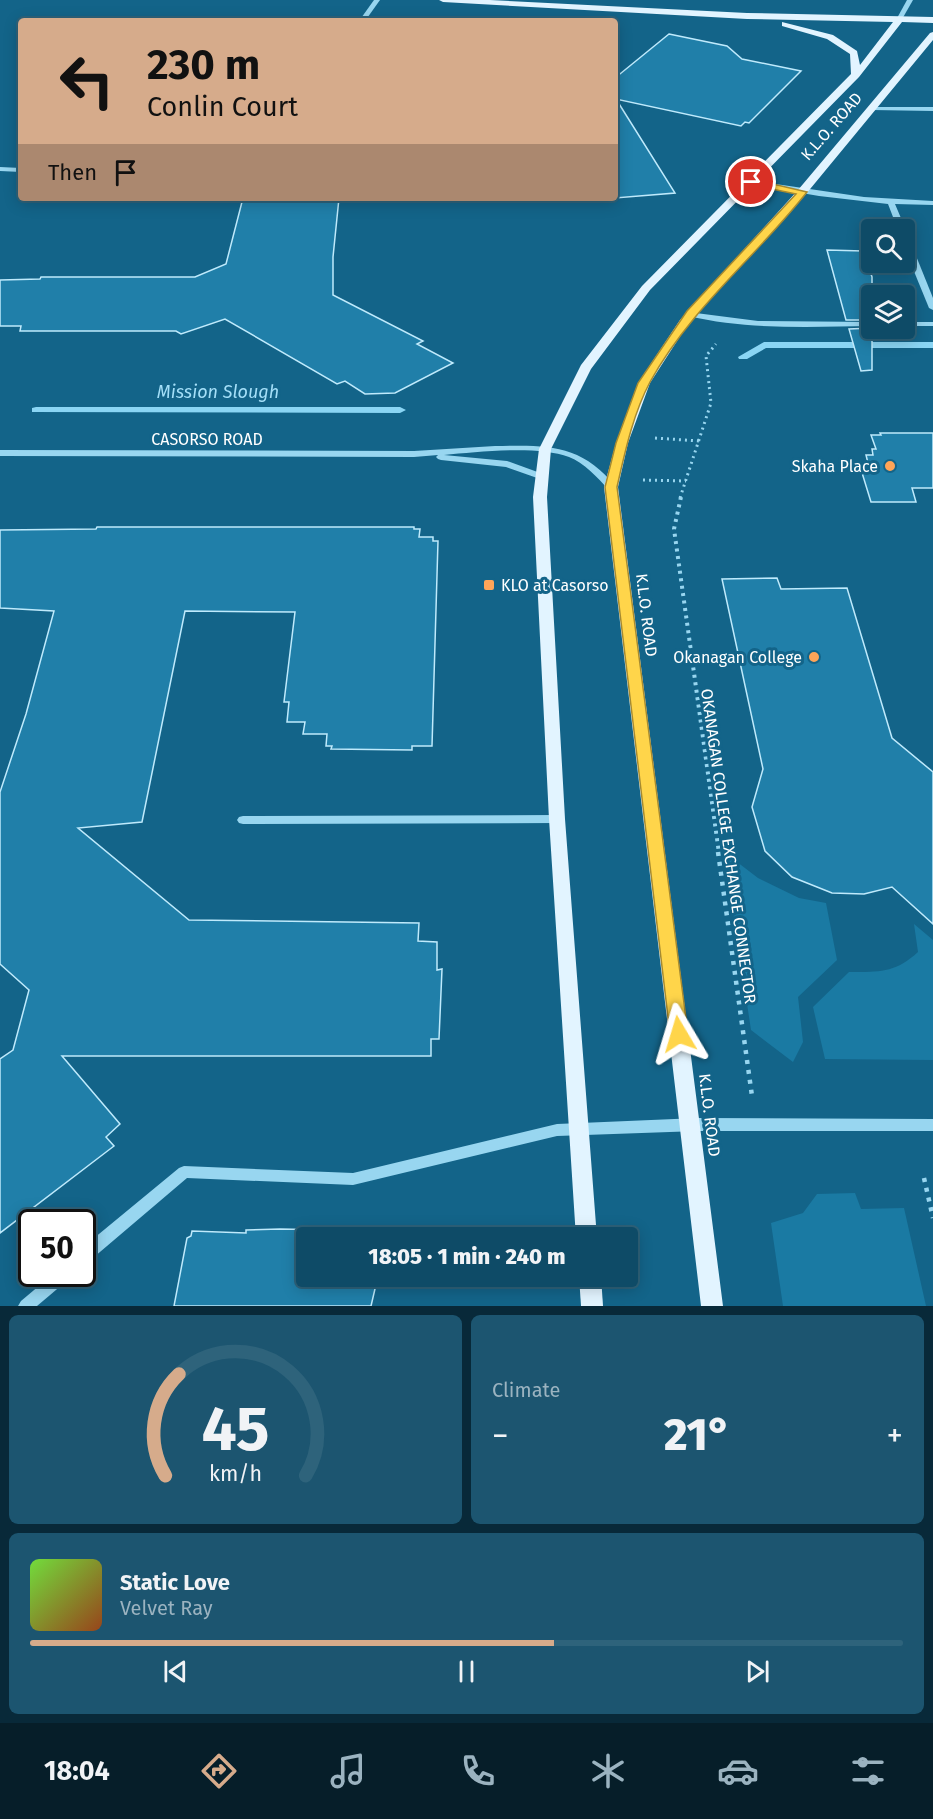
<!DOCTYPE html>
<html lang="en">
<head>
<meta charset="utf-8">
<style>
  body { margin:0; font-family:"Fira Sans",sans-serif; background:#1c5570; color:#f1f3f6; height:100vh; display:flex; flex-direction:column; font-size:22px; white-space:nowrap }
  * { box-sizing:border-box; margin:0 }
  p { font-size:20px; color:#9bb3c0 }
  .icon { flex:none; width:33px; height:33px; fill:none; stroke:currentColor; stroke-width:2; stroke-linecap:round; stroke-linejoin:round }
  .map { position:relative; height:1306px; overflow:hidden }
  .panel { display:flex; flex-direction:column; gap:9px; padding:9px; background:#082939; flex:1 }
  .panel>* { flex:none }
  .hud { position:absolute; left:18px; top:18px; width:600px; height:183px; border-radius:6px; box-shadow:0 3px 15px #0003,0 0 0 2px #2e637b; background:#d6ab8b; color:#111; overflow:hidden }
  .buttons { position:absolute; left:861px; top:219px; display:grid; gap:12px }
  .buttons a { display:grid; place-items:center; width:54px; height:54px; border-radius:6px; background:#0e4b67; box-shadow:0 3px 15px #0003,0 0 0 2px #2e637b; font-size:30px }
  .speed { position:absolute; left:18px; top:1209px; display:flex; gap:12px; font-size:30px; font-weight:700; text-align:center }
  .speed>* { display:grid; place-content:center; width:78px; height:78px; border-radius:50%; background:#0e4b67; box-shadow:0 3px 15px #0003,0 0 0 2px #2e637b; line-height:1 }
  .speed .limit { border:3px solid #111; border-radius:9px; background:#fff; color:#111 }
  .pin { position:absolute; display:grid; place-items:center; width:51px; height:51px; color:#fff; margin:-26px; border:3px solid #fff; border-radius:50%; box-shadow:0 2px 6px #0007 }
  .me { position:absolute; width:66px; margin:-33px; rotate:353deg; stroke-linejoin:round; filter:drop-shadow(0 0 4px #0008) }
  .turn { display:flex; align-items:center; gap:21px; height:126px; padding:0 30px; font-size:27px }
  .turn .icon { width:78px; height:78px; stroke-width:2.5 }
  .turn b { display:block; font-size:42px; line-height:51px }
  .then { display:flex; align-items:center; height:57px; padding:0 30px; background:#0003; gap:12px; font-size:22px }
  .big { font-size:45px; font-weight:800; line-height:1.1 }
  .panel .card { flex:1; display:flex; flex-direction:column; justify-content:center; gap:9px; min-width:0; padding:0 21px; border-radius:9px; background:#1c5570 }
  .panel .dial { align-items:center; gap:0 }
  .dial svg { height:156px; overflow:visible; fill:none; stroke:#2e637b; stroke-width:7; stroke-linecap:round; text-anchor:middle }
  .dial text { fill:#f1f3f6; stroke:none }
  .song { display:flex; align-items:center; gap:18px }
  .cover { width:72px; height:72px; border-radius:9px; background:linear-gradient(135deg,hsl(100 70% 55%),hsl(20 70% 35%)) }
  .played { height:6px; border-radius:3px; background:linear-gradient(90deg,#d6ab8b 60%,#2e637b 60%) }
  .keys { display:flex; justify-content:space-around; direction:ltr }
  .heat { display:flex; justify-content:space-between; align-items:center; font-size:33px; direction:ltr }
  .panel .tiles { flex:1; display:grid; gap:9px; grid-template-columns:1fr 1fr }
  .card:last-child { grid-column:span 2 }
  .trip { position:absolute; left:296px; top:1227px; width:342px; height:60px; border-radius:6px; background:#0e4b67; box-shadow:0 3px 15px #0003,0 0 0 2px #2e637b; font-weight:800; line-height:60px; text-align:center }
  .menu { display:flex; height:96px; justify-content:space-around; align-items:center; background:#061e29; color:#9bb3c0 }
  .menu .icon { width:42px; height:42px }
  .menu .active { color:#d6ab8b }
  .menu b { font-size:27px; color:#f1f3f6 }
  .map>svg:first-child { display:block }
  .green { fill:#1a7aa3 }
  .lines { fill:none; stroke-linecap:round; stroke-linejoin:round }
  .stream { fill:#8ad5f4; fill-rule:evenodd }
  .building { fill:#207fa9; stroke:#bfeafc; stroke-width:1.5 }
  .path-far2 { stroke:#98d6f0; stroke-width:3; stroke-dasharray:2 4; stroke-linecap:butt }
  .path-far1 { stroke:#98d6f0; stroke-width:4; stroke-dasharray:3 4.5; stroke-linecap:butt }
  .path { stroke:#98d6f0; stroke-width:4.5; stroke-dasharray:4 6; stroke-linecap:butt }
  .minor { fill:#98d6f0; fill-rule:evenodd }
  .major { fill:#e2f4ff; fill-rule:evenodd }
  .route { fill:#ffd54a; stroke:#a68a30; stroke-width:1.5 }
  .poi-dot { fill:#ffa558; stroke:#136489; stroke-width:2 }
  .labels { text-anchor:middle; stroke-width:6; stroke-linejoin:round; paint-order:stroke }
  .street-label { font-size:16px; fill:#fff; stroke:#136489 }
  .poi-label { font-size:16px; fill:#fff; stroke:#136489; text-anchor:end }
  .water-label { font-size:18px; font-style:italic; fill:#a4dff8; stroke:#136489 }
</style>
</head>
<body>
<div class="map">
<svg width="933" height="1306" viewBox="0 0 933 1306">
  <rect width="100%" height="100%" fill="#136489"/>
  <g class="green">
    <polygon points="724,852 758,878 799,898 826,903 837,960 798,997 803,1042 793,1062 751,1030"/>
    <path d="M 914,924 L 933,940 L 933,1060 L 825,1059 L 813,1007 L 849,972 C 880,972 895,973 918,952 Z"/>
    <polygon points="855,1193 861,1209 904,1208 926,1306 783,1306 771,1223 803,1213 817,1194"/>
  </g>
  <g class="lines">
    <g class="stream">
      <polygon points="764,342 933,342 933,348 766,348 747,359 739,359 738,357"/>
      <polygon points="36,407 400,407 406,410 400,413 32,412 32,408"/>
    </g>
  </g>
  <g class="building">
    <polygon points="669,34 727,46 742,59 801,71 749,123 745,122 741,126 616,99 675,193 615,198 615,78"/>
    <polygon points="243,198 339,198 333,257 333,295 423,341 417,344 453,363 395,393 365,394 345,381 337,384 225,319 181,334 176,331 20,331 21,326 0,326 0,280 40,279 41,277 195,277 226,264"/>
    <polygon points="827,250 863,251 872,277 872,320 846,320"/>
    <polygon points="872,328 872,370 861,371 849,329"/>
    <polygon points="880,433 933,433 933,488 912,488 916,502 871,502 859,463 868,463 866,455 873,455 872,449 876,449 871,435 881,435"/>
    <polygon points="97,527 414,527 414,529 420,529 419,537 433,537 433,541 438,541 432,746 412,746 412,750 331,749 332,746 326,746 327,734 303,734 305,722 287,722 289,702 284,702 295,612 185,611 142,822 78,828 189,920 419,923 418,941 437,942 437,970 442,969 439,1039 431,1039 431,1056 62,1056 120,1124 106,1137 114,1146 0,1233 0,1059 13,1050 29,990 0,964 0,792 26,714 54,611 0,608 0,530 96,529"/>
    <polygon points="777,578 781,589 847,588 892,738 933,772 933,924 892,887 864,894 832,893 792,877 765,851 752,807 763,769 722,579"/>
    <polygon points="280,1229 332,1230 332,1234 387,1234 387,1238 306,1238 306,1276 378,1276 371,1306 174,1306 187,1238 191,1236 192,1231 246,1233 246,1230"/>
  </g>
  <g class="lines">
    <g class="path-far2">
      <polyline points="655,438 699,441"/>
      <polyline points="643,480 686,481"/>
      <polyline points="680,498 711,403 706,356 716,344"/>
    </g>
    <polyline class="path-far1" points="681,497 674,529 719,853"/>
    <g class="path">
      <polyline points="718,852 752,1096"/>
      <polyline points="924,1178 933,1218"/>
    </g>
    <g class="minor">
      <polygon points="374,0 380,0 365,21 359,21"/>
      <polygon points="907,0 913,0 901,21 897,21 896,20"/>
      <polygon points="874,107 933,107 933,111 872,110 872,108"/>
      <polygon points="0,167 21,168 21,172 0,171"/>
      <polygon points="748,180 864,197 933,201 933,205 895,204 906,230 904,232 904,230 898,230 888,204 819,196 748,184"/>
      <polygon points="904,234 908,236 933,298 933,310 929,308 904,247"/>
      <path d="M 688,312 L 758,321 L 872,322 L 872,326 C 810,327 748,330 688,316 Z"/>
      <rect x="904" y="322" width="29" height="4"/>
      <path d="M 495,446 C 546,445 581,443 616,487 L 611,490 L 608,489 C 597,477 584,463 569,457 C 537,445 478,452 444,455 L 507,461 L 543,474 L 545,476 L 540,479 L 506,467 L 441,460 L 438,459 L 436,457 L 438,455 L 414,457 L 0,456 L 0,450 L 414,451 Z"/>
      <polygon points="557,815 561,816 563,819 561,822 557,823 243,824 239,823 237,820 239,817 243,816"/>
      <polygon points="698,1118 933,1119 933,1131 698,1131 557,1136 353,1185 187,1178 87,1263 82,1265 82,1248 179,1168 184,1166 353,1173 557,1124"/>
      <polygon points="53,1274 72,1274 69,1279 37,1306 18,1306 21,1301"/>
    </g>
    <g class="major">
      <polygon points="439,0 490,0 747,13 933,17 933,23 902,22 859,77 650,290 591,369 551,449 547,497 565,819 597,1238 576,1238 549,819 533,497 539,449 581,365 642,286 851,74 850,54 827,39 782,26 782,22 833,35 857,51 860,65 893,22 747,19 443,2"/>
      <polygon points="933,32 933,40 806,194 688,324 650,383 628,443 618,487 723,1306 701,1306 604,487 616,443 638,383 680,320 798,190 930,33"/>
      <polygon points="579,1276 601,1276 603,1306 581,1306"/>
    </g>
  </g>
  <path class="route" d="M 751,179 L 807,192 C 756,257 690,309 650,382 C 633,414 625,452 617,487 L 688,1034 L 685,1039 L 679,1041 L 673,1039 L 670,1034 L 605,487 L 616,443 L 638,383 L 687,311 L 796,194 L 748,184 L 748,180 Z"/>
  <g class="poi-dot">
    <circle cx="890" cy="466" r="6"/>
    <rect x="483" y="579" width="12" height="12" rx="3"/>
    <circle cx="814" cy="657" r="6"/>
  </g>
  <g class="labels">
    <g class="street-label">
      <text transform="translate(831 126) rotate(-49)" y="6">K.L.O. ROAD</text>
      <text x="207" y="445">CASORSO ROAD</text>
      <text transform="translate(647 615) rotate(83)" y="6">K.L.O. ROAD</text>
      <text transform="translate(729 846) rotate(82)" y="6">OKANAGAN COLLEGE EXCHANGE CONNECTOR</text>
      <text transform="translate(710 1115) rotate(83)" y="6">K.L.O. ROAD</text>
    </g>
    <g class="poi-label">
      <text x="878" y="472">Skaha Place</text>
      <text x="501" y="591" text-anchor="start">KLO at Casorso</text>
      <text x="802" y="663">Okanagan College</text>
    </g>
    <g class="water-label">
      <text x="218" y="398">Mission Slough</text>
    </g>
  </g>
</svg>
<div class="buttons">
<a><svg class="icon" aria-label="search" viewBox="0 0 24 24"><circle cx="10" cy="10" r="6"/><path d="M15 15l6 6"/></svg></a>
<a><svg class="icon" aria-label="layers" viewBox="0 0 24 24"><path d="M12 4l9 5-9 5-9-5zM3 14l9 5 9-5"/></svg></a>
</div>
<div class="speed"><div class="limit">50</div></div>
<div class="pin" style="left:751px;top:182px;background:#d93025"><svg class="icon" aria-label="arrive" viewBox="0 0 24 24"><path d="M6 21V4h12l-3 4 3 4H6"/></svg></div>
<svg class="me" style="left:679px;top:1034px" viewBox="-20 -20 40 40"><path d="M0-17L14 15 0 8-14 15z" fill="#ffd54a" stroke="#fff" stroke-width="4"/></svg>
<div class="trip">18:05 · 1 min · 240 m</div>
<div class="hud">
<div class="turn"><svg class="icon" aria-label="left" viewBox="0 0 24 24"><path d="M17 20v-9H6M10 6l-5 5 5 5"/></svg><div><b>230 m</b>Conlin Court</div></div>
<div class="then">Then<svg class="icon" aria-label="arrive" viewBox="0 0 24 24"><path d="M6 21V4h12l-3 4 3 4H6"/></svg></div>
</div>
</div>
<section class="panel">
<div class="tiles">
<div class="card dial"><svg viewBox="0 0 100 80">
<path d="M14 69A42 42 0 1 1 86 69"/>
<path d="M14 69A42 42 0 0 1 21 17" stroke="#d6ab8b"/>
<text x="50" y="56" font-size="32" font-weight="700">45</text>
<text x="50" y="72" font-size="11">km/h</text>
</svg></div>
<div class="card"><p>Climate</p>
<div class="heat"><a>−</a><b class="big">21°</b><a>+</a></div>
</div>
<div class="card">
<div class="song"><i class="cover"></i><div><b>Static Love</b><p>Velvet Ray</p></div></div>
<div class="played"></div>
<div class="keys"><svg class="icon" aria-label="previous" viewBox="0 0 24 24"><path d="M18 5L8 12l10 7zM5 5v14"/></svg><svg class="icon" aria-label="pause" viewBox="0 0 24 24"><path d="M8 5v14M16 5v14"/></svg><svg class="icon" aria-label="next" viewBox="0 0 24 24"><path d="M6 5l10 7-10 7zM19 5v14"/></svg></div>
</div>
</div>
</section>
<nav class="menu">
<b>18:04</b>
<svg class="icon active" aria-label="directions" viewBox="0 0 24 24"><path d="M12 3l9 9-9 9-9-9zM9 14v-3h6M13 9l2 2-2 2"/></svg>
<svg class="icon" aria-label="music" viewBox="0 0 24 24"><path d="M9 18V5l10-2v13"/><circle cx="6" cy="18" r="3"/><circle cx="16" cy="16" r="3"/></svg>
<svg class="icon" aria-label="phone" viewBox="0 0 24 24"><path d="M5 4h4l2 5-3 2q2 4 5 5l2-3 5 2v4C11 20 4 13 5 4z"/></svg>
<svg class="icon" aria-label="climate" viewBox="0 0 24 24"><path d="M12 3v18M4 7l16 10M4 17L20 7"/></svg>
<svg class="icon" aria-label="car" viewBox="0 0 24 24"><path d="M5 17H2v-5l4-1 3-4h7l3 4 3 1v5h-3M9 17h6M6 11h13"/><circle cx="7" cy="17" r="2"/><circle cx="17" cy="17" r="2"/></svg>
<svg class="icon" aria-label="filters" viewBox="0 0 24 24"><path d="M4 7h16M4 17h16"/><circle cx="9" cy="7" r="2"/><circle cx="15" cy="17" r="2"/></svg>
</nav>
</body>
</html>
